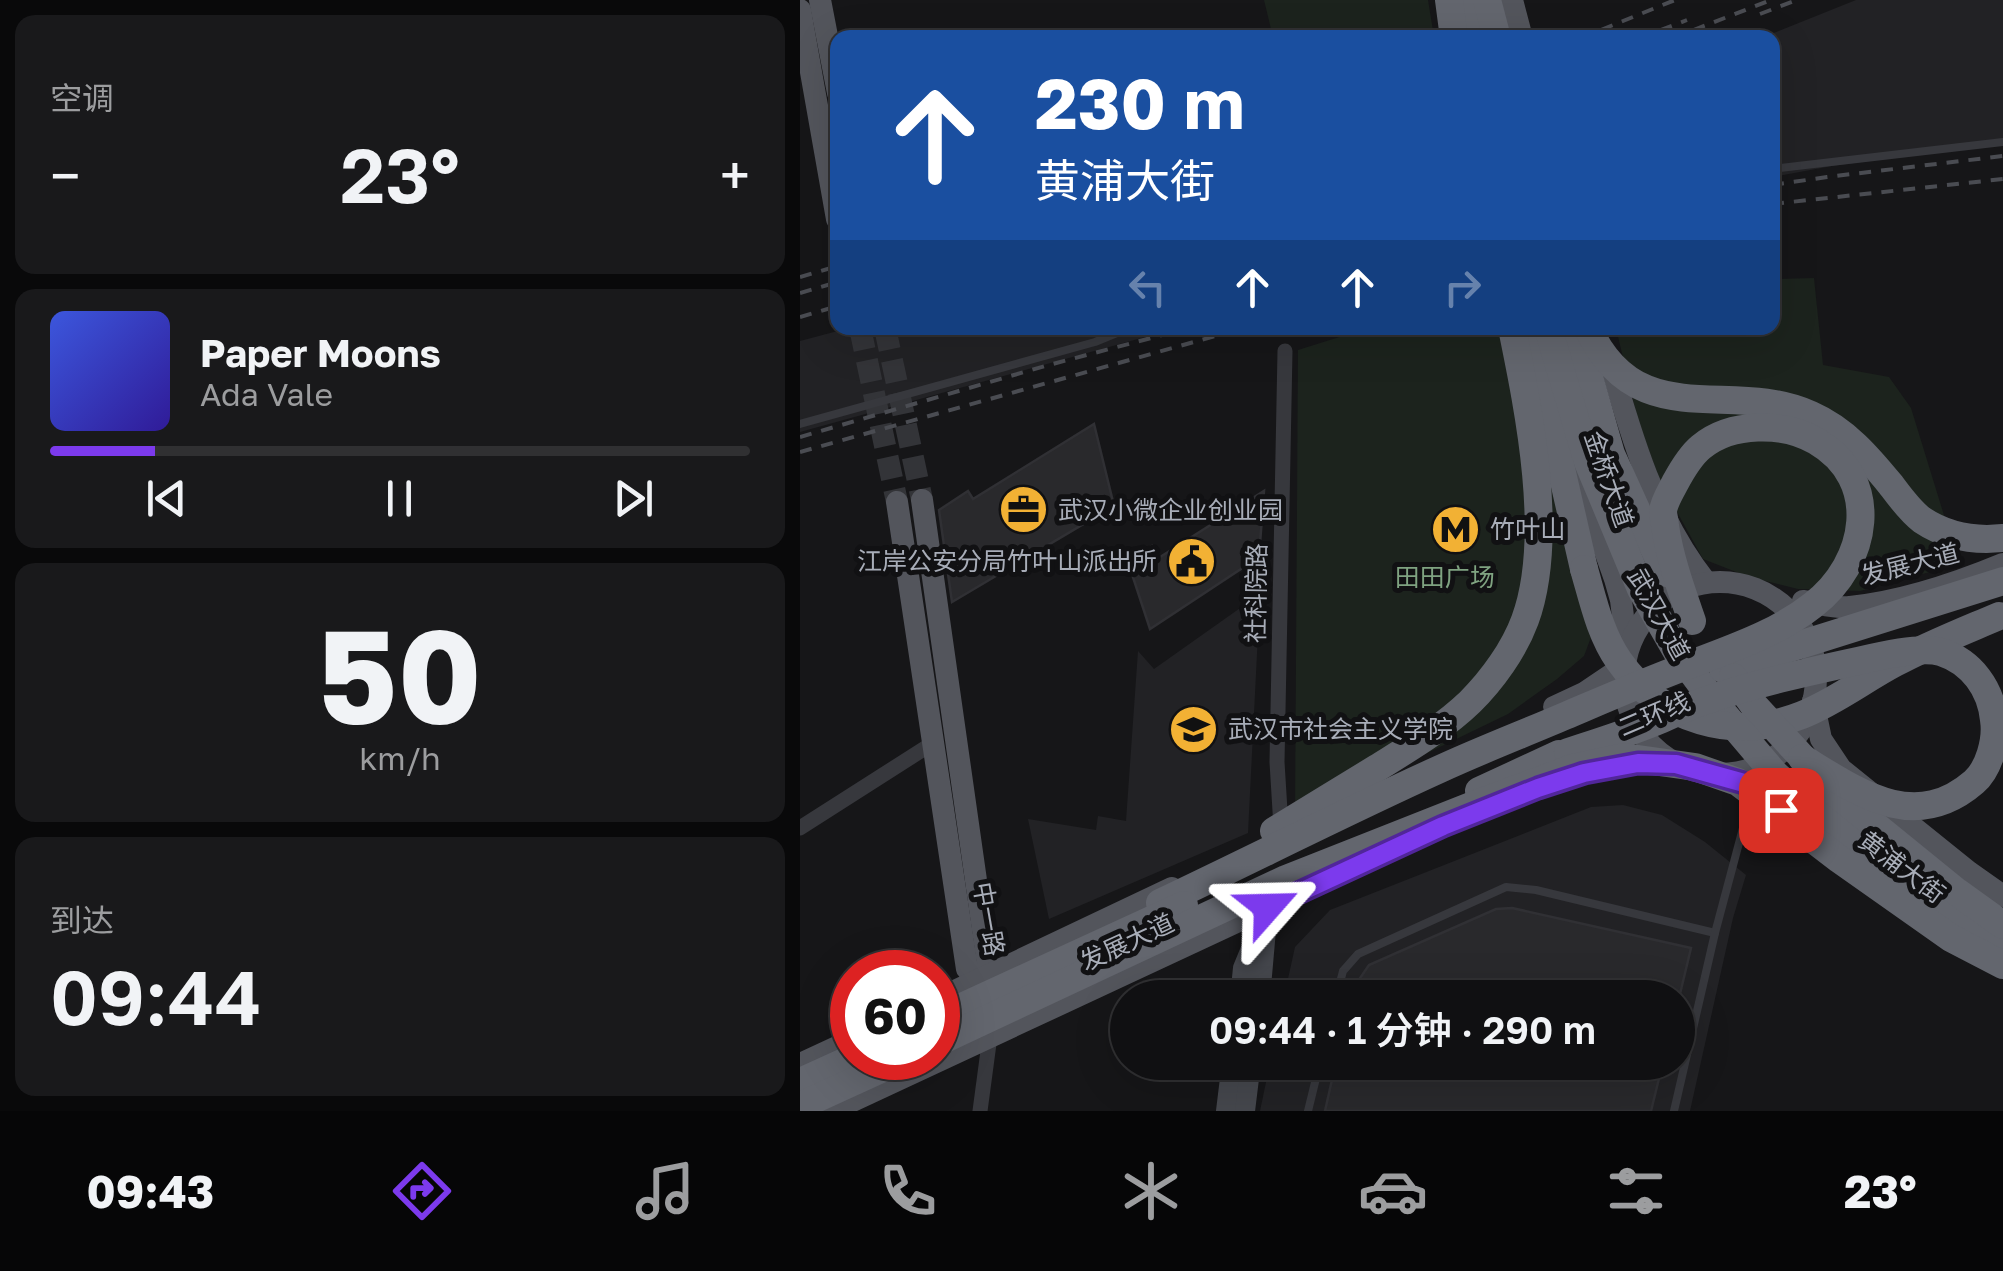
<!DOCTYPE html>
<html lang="zh">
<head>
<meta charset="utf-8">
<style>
  body { margin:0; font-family:"Golos Text","Noto Sans SC",sans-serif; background:#19191b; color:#f1f3f6; height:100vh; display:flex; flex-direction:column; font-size:38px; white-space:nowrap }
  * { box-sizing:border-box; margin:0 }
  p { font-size:32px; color:#9c9d9f }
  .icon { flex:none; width:55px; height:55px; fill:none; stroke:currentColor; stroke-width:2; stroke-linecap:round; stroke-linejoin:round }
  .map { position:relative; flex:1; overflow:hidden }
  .details { display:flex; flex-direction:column; gap:15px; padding:15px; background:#09090a; width:800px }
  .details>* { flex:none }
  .guide { position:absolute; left:30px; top:30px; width:950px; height:305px; border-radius:20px; box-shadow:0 10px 40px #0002,0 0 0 2px #303032; background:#1a4fa0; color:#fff; overflow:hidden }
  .speed { position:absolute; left:30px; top:950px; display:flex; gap:20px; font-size:50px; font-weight:700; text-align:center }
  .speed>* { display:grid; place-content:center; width:130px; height:130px; border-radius:50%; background:#101012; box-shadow:0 10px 40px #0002,0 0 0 2px #303032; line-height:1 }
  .speed .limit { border:15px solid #d22; background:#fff; color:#111 }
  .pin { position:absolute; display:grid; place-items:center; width:85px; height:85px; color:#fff; margin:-42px; border-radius:20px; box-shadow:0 5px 15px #0006 }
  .me { position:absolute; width:110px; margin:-55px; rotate:65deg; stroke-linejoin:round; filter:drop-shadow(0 0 8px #0008) }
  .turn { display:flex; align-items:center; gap:35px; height:210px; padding:0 40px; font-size:45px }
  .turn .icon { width:130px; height:130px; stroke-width:2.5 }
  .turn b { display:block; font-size:70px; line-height:85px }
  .lanes { display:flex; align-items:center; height:95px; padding:0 40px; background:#0003; justify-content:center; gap:50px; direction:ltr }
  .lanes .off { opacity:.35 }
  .big { font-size:75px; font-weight:600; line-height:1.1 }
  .details .tile { flex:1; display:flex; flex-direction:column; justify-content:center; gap:15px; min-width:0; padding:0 35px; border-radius:20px; background:#19191b }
  .details .dial { align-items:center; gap:0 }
  .dial b { font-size:130px; line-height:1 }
  .song { display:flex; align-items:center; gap:30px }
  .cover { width:120px; height:120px; border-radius:15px; background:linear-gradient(135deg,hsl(230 70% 55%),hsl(250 70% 35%)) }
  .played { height:10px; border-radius:5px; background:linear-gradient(90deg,#7c3aed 15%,#303032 15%) }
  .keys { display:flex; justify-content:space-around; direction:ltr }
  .heat { display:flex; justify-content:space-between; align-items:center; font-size:55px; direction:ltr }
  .trip { position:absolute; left:310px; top:980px; width:585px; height:100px; border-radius:50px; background:#101012; box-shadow:0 10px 40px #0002,0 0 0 2px #303032; font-weight:600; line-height:100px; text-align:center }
  .menu { display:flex; height:160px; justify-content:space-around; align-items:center; background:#060607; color:#9c9d9f }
  .menu .icon { width:70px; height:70px }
  .menu .on { color:#7c3aed }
  .menu b { font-size:45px; color:#f1f3f6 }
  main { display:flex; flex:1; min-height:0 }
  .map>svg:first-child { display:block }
  .built { fill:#222225 }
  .green { fill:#1c231d }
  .building { fill:#29292c; stroke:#303034; stroke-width:2.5 }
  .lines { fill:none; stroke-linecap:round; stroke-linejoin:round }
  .primary-tunnel { stroke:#333438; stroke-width:22; stroke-dasharray:22 11; stroke-linecap:butt }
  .lane { stroke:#37383d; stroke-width:8 }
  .street { stroke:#37383d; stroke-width:15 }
  .secondary { stroke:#45474d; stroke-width:20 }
  .primary { stroke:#53555c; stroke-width:22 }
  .highway { stroke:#63666e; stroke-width:28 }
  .rail { stroke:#4a4c52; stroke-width:4; stroke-dasharray:12 10; stroke-linecap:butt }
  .highway-bridge { stroke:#63666e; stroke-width:28 }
  .route-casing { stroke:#51269a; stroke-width:25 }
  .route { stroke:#7c3aed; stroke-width:18 }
  .labels { text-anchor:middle; stroke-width:10; stroke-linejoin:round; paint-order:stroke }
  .street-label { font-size:25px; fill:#a8adb8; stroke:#111113 }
  .poi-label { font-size:25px; fill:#a8adb8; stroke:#111113; text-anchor:start }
  .park-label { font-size:25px; fill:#7fa381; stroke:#111113 }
</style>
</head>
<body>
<main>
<section class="details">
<div class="tile"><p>空调</p>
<div class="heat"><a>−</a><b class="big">23°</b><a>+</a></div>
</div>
<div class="tile">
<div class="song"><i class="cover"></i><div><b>Paper Moons</b><p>Ada Vale</p></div></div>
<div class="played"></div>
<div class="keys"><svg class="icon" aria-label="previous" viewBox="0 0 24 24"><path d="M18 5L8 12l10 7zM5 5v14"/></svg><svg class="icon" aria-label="pause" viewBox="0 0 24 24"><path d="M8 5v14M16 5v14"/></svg><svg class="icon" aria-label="next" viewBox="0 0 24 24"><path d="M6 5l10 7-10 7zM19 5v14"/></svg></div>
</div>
<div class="tile dial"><b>50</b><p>km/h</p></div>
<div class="tile"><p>到达</p><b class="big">09:44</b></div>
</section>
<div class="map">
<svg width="1203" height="1111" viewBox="0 0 1203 1111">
  <rect width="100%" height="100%" fill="#161618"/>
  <g class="built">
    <polygon points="1056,0 1203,0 1203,143 1032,166 973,177 972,38 961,38"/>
    <polygon points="49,328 378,328 0,432 0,341"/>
    <polygon points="460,594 448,833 249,919 228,819 296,830 298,816 326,821 338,651 354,669"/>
    <polygon points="823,805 862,815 905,842 946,875 933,918 890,1111 460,1111 470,1063 878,1062 878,998 484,997 495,947 530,910 791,807"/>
  </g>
  <g class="green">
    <polygon points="464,0 628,0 634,37 473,37"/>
    <polygon points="1014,278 1023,365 1089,377 1111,408 1159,564 1060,591 998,589 949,577 903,559 860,481 838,421 816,328 972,328 973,279"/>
    <polygon points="568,328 726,328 797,621 784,656 757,679 708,714 495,817 498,350"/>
  </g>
  <g class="building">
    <polygon points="294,424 314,506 152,602 139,510 168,491 173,499"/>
    <polygon points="464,491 459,557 350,629 328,562 352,546 357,559"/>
    <polygon points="712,908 891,948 879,998 551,998 554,987 569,965 696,909"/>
    <polygon points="536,1062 863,1062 851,1111 525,1111"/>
  </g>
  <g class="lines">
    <g class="primary-tunnel">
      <polyline points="60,328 97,502"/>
      <polyline points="85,328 122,500"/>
    </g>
    <g class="lane">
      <polyline points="972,169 1203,142"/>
      <polyline points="0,424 295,342 329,328"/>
      <polyline points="536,998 543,971 558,954 706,887 736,890 915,933"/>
      <polyline points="508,1111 520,1062"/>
      <polyline points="874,1111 915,933 947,813"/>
    </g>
    <g class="street">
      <polyline points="481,827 477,762 485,351"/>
      <polyline points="0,828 133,743"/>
      <polyline points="180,1111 190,1036"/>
    </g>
    <g class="secondary">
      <polyline points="440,998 443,968 468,907 460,998"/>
      <polyline points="426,1111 432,1062"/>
      <polyline points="445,1111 451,1062"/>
    </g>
    <g class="primary">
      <polyline points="20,0 38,93"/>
      <polyline points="712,0 722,38"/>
      <polyline points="0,10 37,219"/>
      <path d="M 809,358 C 831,436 855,518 906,582"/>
      <polyline points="768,446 815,579 821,600 827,650"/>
      <polyline points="122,500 188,965 179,980"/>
      <polyline points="97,502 167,969 179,980"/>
      <circle cx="920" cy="678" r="96"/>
      <path d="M 1003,601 C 1018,603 1036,609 1050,607 C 1100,602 1157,583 1203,564"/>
      <polyline points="1013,701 1021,739 1041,769 1169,872 1203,896"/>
      <polyline points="754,707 784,693 824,666"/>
      <polyline points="138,999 372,888"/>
      <polyline points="0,1064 52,1040"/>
      <polyline points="31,1111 580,855"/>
    </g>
    <g class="highway">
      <polyline points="665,0 674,38"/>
      <polyline points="687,0 697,38"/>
      <polyline points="775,328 811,454 865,573"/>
      <polyline points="723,329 758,455 784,569"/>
      <polyline points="975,774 1039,829 1203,953"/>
      <polyline points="679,791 759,754"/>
      <polyline points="0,1082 53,1058"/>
      <polyline points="0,1106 105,1058"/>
    </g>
    <g class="rail">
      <polyline points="960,14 997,0"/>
      <polyline points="781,38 875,0"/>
      <polyline points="840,38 887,20"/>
      <polyline points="873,38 971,0"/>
      <polyline points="972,185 1027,177 1203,156"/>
      <polyline points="972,204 1203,179"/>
      <polyline points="0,277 38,266"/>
      <polyline points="0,293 38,282"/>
      <polyline points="0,317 38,306"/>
      <polyline points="0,437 245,366 389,328"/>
      <polyline points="0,452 444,328"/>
    </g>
    <g class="highway-bridge">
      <polyline points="649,0 654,38"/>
      <polyline points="748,328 788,462 841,589 877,652 918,707 975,774"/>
      <path d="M 788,328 C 837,436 931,378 1011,415 C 1045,430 1068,457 1091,485 C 1100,497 1110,511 1122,520 C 1146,536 1175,541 1203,538"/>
      <path d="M 784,569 C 793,600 800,634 819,661 C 861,721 934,742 1002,715 C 1035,702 1063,680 1095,663 C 1128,645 1164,631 1199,616"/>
      <polyline points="923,669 1203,581"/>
      <polyline points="933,677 952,703 1034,792 1157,892 1203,925"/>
      <path d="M 768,752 C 800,742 831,732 862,719 C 876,713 889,706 904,701 C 953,684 1007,672 1058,661 C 1079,656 1121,646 1141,652 C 1172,662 1191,689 1194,720 C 1197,740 1189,769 1174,782 C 1114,834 1056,791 1002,758"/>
      <path d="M 474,831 C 508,810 543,789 577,768 C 609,748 643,728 670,702 C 692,680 714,650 725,620 C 755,538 729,411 712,328"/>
      <path d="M 360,903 C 453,859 545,812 640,769 C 681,750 723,734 765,716 C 805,699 844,682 884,667 C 929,649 975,635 1013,605 C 1068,563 1083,480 1016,441 C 984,422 931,422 901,447 C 890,456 882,470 875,483 C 871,491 864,502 863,511 C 863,516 865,521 865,526 C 870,559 881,589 892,621"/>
      <polyline points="138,1018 384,905"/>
      <polyline points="138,1042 486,879 676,804 773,768 824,757 895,767 938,782 1039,859 1151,938 1203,965"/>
    </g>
  </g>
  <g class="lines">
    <defs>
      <polyline id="route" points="468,907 643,826 738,788 784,773 838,763 876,764 944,783 981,810"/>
    </defs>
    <use href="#route" class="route-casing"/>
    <use href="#route" class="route"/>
  </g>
  <defs>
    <symbol id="office-disc" viewBox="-11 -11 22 22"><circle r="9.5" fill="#f2b134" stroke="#111113"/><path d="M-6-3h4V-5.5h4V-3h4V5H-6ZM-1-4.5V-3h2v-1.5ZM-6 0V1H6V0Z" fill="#111"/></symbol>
    <symbol id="metro-disc" viewBox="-11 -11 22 22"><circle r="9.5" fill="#f2b134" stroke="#111113"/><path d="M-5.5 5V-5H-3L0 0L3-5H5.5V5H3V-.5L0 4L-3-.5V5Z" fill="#111"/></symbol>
    <symbol id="civic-disc" viewBox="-11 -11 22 22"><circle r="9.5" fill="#f2b134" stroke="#111113"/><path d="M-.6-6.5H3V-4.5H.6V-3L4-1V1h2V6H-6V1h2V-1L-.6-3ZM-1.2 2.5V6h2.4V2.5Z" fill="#111"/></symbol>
    <symbol id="school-disc" viewBox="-11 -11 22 22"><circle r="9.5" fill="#f2b134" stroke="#111113"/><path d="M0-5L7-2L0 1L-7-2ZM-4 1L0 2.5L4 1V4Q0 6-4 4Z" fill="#111"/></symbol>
  </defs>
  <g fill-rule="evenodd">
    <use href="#office-disc" x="196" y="482" width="55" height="55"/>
    <use href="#metro-disc" x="628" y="502" width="55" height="55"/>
    <use href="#civic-disc" x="364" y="534" width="55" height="55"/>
    <use href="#school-disc" x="366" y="702" width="55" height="55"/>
  </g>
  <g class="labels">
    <g class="street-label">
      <text transform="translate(809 479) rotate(71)" y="9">金桥大道</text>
      <text transform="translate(1110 564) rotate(-14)" y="9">发展大道</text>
      <text transform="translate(456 593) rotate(-89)" y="9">社科院路</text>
      <text transform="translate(859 614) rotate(61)" y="9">武汉大道</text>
      <text transform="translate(854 714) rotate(-23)" y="9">二环线</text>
      <text transform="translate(1102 867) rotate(37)" y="9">黄浦大街</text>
      <text transform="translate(189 919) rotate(80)" y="9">中一路</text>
      <text transform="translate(327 942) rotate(-25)" y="9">发展大道</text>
    </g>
    <g class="poi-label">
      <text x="258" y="519">武汉小微企业创业园</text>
      <text x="690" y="538">竹叶山</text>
      <text x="357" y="570" text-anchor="end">江岸公安分局竹叶山派出所</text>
      <text x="428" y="738">武汉市社会主义学院</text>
    </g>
    <g class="park-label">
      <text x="645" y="586">田田广场</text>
    </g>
  </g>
</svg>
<div class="speed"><div class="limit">60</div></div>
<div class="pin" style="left:981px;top:810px;background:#d93025"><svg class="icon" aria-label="arrive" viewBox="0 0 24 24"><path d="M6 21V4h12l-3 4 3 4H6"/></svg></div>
<svg class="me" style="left:468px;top:907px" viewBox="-20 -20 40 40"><path d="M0-17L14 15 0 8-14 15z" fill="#7c3aed" stroke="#fff" stroke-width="4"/></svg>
<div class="trip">09:44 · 1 分钟 · 290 m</div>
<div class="guide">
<div class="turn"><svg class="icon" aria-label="ahead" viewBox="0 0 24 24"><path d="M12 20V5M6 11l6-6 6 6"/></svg><div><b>230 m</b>黄浦大街</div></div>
<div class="lanes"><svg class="icon off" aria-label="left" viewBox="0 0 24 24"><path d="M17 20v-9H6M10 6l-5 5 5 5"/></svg><svg class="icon" aria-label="ahead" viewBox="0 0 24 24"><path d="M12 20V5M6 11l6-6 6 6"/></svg><svg class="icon" aria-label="ahead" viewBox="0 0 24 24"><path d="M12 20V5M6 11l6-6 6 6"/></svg><svg class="icon off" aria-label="right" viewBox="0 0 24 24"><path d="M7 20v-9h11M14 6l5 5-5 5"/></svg></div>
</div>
</div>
</main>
<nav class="menu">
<b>09:43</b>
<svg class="icon on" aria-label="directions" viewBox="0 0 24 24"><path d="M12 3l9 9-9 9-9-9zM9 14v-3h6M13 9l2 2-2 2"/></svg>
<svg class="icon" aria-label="music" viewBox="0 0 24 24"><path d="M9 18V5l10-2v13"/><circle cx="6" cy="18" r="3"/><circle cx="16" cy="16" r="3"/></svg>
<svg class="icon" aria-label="phone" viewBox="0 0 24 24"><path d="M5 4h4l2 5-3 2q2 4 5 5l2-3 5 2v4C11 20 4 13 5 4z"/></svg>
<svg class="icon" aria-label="climate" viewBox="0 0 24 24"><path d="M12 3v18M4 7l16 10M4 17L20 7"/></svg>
<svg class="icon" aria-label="car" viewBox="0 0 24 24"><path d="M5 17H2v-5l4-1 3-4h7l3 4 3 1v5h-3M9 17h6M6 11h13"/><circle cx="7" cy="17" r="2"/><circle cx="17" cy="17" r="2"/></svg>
<svg class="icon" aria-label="filters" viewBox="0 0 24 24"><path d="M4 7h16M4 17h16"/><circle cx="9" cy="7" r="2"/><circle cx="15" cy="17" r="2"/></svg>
<b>23°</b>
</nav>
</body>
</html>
